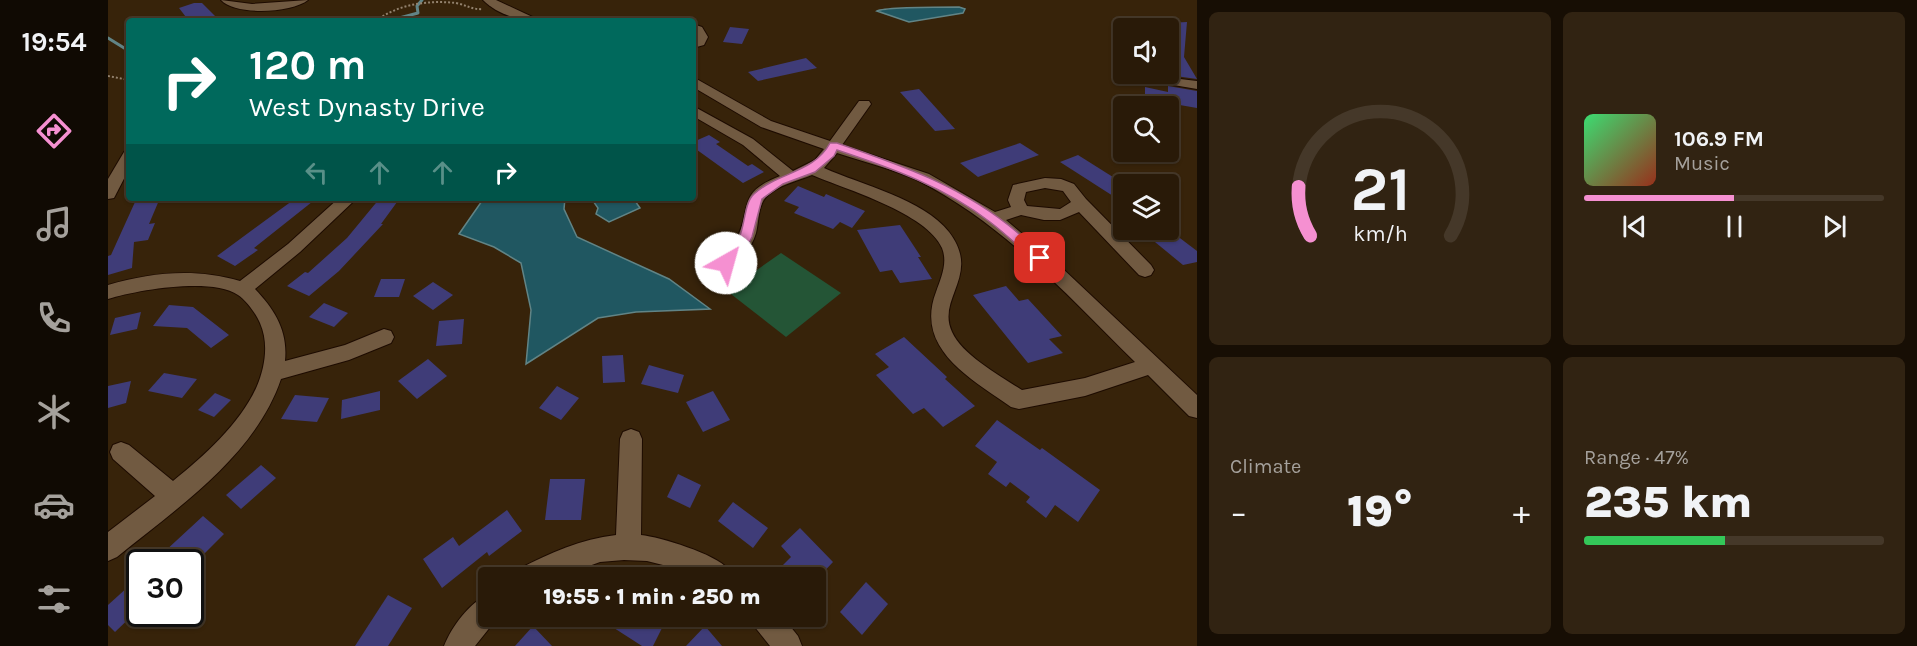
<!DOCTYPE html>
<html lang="en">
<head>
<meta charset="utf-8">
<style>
  body { margin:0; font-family:Karla,sans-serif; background:#312312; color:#f1f3f6; height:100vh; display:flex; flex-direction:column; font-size:22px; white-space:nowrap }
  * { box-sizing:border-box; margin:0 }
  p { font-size:20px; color:#a5a19c }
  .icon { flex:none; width:33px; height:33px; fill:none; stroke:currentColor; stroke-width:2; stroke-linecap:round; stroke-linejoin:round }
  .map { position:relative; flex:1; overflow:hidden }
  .side { display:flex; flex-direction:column; gap:12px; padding:12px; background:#170e04; width:720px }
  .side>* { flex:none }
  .top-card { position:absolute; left:18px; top:18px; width:570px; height:183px; border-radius:6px; box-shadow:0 2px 4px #0004,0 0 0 2px #453829; background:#00695c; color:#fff; overflow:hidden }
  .buttons { position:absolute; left:1005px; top:18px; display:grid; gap:12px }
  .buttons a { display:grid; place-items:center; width:66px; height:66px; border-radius:6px; background:#291a08; box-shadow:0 2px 4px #0004,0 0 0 2px #453829; font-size:30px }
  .speed { position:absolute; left:18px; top:549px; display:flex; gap:12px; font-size:30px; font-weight:700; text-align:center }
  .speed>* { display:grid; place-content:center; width:78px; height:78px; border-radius:50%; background:#291a08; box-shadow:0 2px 4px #0004,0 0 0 2px #453829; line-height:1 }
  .speed .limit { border:3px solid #111; border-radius:9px; background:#fff; color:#111 }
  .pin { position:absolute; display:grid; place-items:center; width:51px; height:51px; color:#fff; margin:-26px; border-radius:12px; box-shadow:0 3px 9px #0006 }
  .me { position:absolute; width:66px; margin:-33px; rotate:38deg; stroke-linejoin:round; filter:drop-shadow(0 0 4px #0008) }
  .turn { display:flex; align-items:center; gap:21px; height:126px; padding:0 24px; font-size:27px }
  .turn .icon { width:78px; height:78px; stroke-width:2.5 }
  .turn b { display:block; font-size:42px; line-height:51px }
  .lanes { display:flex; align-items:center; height:57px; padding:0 24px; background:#0003; justify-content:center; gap:30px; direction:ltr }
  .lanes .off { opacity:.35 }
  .big { font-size:45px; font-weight:800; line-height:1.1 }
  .side .card { flex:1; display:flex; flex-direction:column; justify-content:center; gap:9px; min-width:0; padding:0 21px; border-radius:9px; background:#312312 }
  .side .dial { align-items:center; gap:0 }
  .dial svg { height:156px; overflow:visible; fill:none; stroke:#453829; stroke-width:7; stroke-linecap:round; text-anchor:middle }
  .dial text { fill:#f1f3f6; stroke:none }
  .song { display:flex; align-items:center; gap:18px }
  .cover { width:72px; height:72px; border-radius:9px; background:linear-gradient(135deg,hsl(140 70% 55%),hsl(10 70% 35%)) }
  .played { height:6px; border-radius:3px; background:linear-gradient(90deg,#f590d1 50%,#453829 50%) }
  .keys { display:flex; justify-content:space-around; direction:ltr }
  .heat { display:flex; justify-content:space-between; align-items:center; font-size:33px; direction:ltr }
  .charge { height:9px; border-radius:4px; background:linear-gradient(90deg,#34c759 47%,#453829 0) }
  .side .tiles { flex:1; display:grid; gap:12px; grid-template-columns:repeat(2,1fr) }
  .trip { position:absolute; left:370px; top:567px; width:348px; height:60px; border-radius:6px; background:#291a08; box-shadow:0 2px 4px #0004,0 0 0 2px #453829; font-weight:800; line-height:60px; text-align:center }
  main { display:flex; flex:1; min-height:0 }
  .tab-bar { display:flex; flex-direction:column; width:108px; justify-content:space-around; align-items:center; background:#100a03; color:#a5a19c }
  .tab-bar .icon { width:42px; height:42px }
  .tab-bar .on { color:#f590d1 }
  .tab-bar b { font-size:27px; color:#f1f3f6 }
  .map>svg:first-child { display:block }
  .green { fill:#245536 }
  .water { fill:#205761; stroke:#618486; stroke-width:1.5 }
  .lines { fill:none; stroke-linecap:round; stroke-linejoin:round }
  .stream { stroke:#618486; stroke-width:3 }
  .building { fill:#3f3c78 }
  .minor-casing { stroke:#1d0b00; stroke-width:2 }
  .path { stroke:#93826e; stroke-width:2; stroke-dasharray:2 2; stroke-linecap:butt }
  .minor { fill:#715a41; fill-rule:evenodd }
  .route { fill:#f590d1; stroke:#9f5e88; stroke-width:1.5 }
</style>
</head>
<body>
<main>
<nav class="tab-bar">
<b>19:54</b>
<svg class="icon on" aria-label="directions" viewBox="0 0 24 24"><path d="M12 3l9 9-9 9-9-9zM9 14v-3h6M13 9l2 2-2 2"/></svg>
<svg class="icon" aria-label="music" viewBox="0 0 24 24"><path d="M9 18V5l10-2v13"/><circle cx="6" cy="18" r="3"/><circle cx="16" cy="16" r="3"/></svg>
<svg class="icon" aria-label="phone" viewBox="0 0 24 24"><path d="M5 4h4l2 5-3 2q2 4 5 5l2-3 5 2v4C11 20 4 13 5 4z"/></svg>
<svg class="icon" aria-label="climate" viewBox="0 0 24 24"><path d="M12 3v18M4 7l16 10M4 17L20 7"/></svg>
<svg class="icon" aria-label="car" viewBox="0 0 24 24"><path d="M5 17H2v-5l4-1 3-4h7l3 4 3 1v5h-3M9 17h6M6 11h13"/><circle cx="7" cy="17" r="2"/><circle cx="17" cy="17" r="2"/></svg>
<svg class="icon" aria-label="filters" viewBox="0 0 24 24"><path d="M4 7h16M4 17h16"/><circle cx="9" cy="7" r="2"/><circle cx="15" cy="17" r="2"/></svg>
</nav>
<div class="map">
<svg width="1089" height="646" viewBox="0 0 1089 646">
  <rect width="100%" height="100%" fill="#37230a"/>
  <polygon class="green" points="673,253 733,293 678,337 619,291"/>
  <g class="water">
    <path d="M 851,7 L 857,9 L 855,13 L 801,22 L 769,11 C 777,7 838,7 851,7 Z"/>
    <polygon points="376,198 457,198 456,209 469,237 561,279 602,309 528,312 490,318 418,364 423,310 413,263 386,247 351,234"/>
    <polygon points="483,198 525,198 532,208 501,222 488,214 490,208"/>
  </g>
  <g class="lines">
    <g class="stream">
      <polyline points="280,21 310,13 309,6 314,0"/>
      <polyline points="0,38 21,51"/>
    </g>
  </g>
  <g class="building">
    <polygon points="86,3 94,3 112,21 81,21 71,8"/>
    <polygon points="1079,22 1076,57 1089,79 1060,75 1060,23"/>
    <polygon points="622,27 641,29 634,44 615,42"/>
    <polygon points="698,58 709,68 650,81 640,72"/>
    <polygon points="1060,86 1089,91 1089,108 1037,99 1037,87 1060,92"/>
    <polygon points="811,89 847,129 827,131 792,92"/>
    <polygon points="601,135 612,142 608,144 640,166 644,164 656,172 635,183 585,147 585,142"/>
    <polygon points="912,143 931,155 870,177 852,163"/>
    <polygon points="970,155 1016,184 1016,203 952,162"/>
    <polygon points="690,186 716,197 718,194 757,211 744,228 732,222 725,229 686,213 691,207 676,201"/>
    <polygon points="52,198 41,224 47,223 40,240 26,242 24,268 0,275 0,256 3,255 27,202"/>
    <polygon points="188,198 209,198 146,248 150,250 127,266 109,256"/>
    <polygon points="272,198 292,198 273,224 275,224 231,271 201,296 179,286 197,272 200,273 239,238"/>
    <polygon points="792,225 813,257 810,257 824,279 792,283 784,270 772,272 749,230"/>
    <polygon points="1060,229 1089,251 1089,262 1075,265 1036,233"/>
    <polygon points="273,279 297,279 291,297 266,297"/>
    <polygon points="325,282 345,295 325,310 305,296"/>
    <polygon points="898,286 911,301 920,299 954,336 941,339 955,353 920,363 865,295"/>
    <polygon points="216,303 240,313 226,327 201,317"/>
    <polygon points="61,305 85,307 121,335 103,348 79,328 45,326"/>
    <polygon points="33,312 29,329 2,335 7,318"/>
    <polygon points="356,319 354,344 328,346 331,321"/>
    <polygon points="796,337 839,377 837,379 867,406 835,427 816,408 805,414 768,375 781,367 767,354"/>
    <polygon points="515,355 517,382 495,383 494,356"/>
    <polygon points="320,359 339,376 309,399 290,381"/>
    <polygon points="541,365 576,375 570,393 533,384"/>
    <polygon points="56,373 89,379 74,398 40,391"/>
    <polygon points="23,381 18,403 0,408 0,386"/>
    <polygon points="449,386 471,398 453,420 431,408"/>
    <polygon points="272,391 272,410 233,419 234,400"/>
    <polygon points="605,391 622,420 595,432 578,402"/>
    <polygon points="107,393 123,400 106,417 90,410"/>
    <polygon points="187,395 221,398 209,422 173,419"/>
    <polygon points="889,420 932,450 934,448 992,490 970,522 947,505 938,518 918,502 922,497 902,482 898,487 880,474 889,462 867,446"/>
    <polygon points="153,465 168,478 133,509 118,495"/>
    <polygon points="570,474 593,485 582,508 559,497"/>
    <polygon points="442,479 477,479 473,520 437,520"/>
    <polygon points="625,502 660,528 645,548 610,521"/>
    <polygon points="399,510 414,531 381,556 379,552 334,588 315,559 345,537 351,546"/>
    <polygon points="95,516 116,534 93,557 87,552 77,562 66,562 55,553"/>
    <polygon points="692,528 725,562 710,578 687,578 675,565 683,557 673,546"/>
    <polygon points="32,576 32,608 7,632 0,625 0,605"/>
    <polygon points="758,582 780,604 754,635 732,612"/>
    <polygon points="280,595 304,608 280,646 247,646"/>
    <polygon points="513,616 548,616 557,622 545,646 534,646 506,628"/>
    <polygon points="425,626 444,646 407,646"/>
    <polygon points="597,626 614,646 578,646"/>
  </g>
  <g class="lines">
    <defs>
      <g id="minor">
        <path d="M 113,0 L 144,4 L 200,0 C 184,13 128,16 113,0 Z"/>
        <path d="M 375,0 L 388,0 L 433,21 C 412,21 390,15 375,0 Z"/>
        <polygon points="536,18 567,18 573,21 530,21"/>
        <polygon points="585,24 594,27 600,37 596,45 585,48 585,40 588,37"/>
        <polygon points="1030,74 1089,81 1089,89 1030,79 1029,76"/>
        <path d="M 585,77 L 663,121 L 722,141 L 751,101 L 761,101 L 763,104 L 734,145 L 821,174 L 887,212 L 903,207 L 900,200 L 905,185 L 937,178 L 953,179 L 966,184 L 978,199 L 1043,265 L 1046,270 L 1043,275 L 1037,277 L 1031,275 L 971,212 L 952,220 L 936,220 L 913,215 L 898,220 L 954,268 L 1089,395 L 1089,418 L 1081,416 L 1040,375 L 977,396 L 911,409 L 903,407 C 864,379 806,349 828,292 C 833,278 840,263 834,248 C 819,213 737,189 704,175 C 689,181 670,185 658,197 C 650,206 651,221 648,233 C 645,243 639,253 632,260 C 625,267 621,270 612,268 L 609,263 C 614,255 622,250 627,241 C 646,211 625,194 672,176 L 635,145 L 585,116 L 585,106 L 645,139 L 685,171 L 707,160 L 716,149 L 653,127 L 585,87 ZM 729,153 C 756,162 786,169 811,181 C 896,224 960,296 1027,362 L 977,378 L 914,390 C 894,377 854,355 844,332 C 828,298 874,275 841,232 C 815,199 754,185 716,168 ZM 937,188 L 955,191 L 963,202 L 952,209 L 919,206 L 916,200 L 918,192 Z"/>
        <polygon points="21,150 21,169 6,198 0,199 0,179 16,152"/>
        <path d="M 231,198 L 249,198 L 192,252 L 147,289 C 167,310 180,331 177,361 L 237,345 L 276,329 L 283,331 L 286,337 L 283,343 L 241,360 L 173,379 C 147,456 69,508 9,557 L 0,561 L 0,532 L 47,496 L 5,459 L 2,452 L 5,445 L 13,442 L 21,445 L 65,481 C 96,456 133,423 149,386 C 157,367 161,343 152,323 C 148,314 139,301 130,295 C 104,277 29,290 0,299 L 0,285 C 44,272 88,268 132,281 L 180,244 Z"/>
        <path d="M 523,429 L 531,432 L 534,439 L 533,535 C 552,537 608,554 620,569 C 622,571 623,575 624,578 L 585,578 L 563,567 L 539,561 L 516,560 L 492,562 L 448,578 L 407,578 L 411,569 C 442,553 473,539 508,535 L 512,439 L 515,432 Z"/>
        <path d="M 381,594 L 381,616 L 391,616 L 367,646 L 336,646 C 344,626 361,603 381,594 Z"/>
        <polygon points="643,616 674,616 690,636 694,646 662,646 646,626"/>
      </g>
    </defs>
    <use href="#minor" class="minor-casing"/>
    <g class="path">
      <path d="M 268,21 C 290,4 320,0 348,3 C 358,5 365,10 375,9"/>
      <polyline points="0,76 21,80"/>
    </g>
    <use href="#minor" class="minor"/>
  </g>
  <path class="route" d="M 722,143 L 729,143 C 796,166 856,187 910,233 C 919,241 931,248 938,258 L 936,261 L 927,261 C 912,248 898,234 882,222 C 837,187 783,168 729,150 L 726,156 L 707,172 L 675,184 L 654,199 L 644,237 L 637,251 L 623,266 L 614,266 L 612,263 L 614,260 C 620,253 628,246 631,238 C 637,226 636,203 646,194 C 670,172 706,173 722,143 Z"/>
</svg>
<div class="buttons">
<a><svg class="icon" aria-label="sound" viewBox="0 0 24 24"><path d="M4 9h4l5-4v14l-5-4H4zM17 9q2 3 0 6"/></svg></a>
<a><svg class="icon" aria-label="search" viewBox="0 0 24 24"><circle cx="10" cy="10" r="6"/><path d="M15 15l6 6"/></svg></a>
<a><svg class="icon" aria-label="layers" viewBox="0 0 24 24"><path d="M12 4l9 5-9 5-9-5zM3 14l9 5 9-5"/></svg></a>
</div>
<div class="speed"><div class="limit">30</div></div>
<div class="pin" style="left:932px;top:258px;background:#d93025"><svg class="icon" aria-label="arrive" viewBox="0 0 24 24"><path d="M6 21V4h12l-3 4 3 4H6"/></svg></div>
<svg class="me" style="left:618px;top:263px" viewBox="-20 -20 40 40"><circle r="19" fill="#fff"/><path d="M0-13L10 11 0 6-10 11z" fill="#f590d1"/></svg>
<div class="trip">19:55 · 1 min · 250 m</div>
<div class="top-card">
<div class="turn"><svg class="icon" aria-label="right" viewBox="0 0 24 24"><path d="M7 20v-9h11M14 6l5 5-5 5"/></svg><div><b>120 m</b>West Dynasty Drive</div></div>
<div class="lanes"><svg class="icon off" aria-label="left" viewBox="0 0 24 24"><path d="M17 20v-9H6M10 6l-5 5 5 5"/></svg><svg class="icon off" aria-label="ahead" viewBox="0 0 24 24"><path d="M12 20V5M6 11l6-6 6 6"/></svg><svg class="icon off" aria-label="ahead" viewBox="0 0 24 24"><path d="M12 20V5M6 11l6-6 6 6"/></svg><svg class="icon" aria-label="right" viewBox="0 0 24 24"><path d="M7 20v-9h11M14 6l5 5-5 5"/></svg></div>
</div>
</div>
<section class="side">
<div class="tiles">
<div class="card dial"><svg viewBox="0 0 100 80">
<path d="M14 69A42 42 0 1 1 86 69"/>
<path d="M14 69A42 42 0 0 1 8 44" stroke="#f590d1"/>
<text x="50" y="56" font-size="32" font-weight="700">21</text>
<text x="50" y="72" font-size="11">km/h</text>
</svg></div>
<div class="card">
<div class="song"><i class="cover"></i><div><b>106.9 FM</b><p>Music</p></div></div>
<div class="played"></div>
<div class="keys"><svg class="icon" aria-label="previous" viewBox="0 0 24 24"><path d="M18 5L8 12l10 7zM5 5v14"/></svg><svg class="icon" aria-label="pause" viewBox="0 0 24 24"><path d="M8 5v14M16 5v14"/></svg><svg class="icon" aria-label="next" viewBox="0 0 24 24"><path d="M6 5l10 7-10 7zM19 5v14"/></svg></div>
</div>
<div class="card"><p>Climate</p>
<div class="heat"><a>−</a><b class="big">19°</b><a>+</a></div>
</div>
<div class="card"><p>Range · 47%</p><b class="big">235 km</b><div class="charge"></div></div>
</div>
</section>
</main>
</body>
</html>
